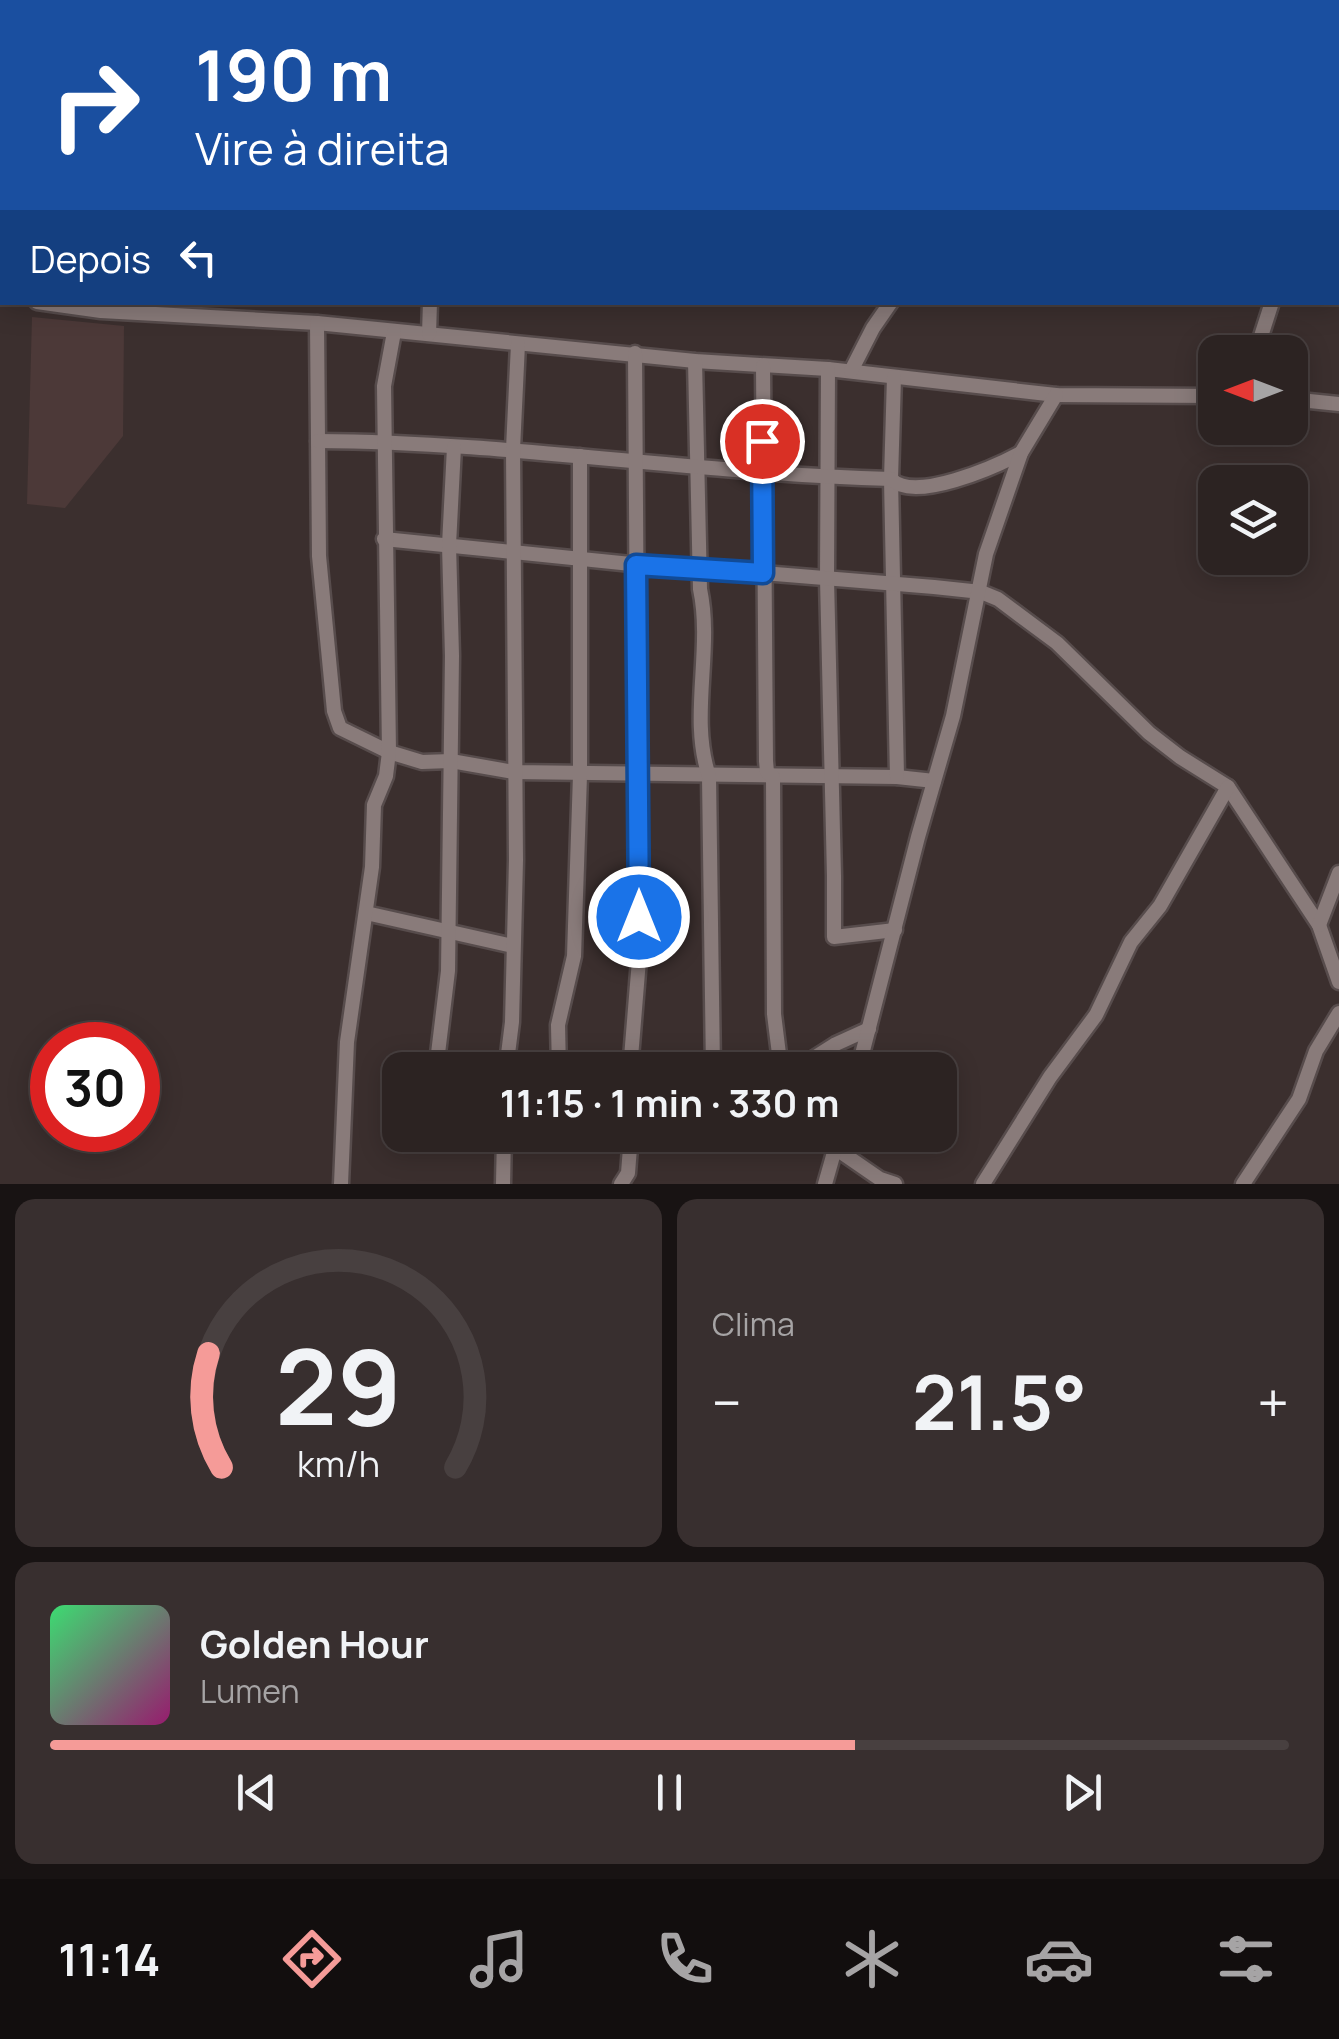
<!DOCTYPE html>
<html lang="pt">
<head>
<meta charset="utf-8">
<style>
  body { margin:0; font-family:Manrope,sans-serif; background:#382f2f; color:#f1f3f6; height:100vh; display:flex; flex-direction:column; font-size:38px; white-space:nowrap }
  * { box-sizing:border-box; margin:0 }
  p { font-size:32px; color:#a6a4a5 }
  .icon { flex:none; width:55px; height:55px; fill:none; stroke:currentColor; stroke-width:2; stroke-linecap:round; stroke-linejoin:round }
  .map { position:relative; height:1184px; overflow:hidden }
  .sheet { display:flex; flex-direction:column; gap:15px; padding:15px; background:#181313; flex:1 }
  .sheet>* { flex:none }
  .top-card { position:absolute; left:0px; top:0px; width:1340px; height:305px; box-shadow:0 5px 25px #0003,0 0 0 2px #484040; background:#1a4fa0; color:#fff; overflow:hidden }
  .needle { width:65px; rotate:270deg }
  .controls { position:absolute; left:1198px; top:335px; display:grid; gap:20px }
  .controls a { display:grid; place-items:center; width:110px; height:110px; border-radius:20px; background:#2c2322; box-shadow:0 5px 25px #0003,0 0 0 2px #484040; font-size:50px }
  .speed { position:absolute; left:30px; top:1022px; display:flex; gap:20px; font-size:50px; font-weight:700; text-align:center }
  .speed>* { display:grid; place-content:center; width:130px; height:130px; border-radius:50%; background:#2c2322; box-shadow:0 5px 25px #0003,0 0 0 2px #484040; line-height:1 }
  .speed .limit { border:15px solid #d22; background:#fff; color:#111 }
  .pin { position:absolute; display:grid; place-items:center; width:85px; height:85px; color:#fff; margin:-42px; border:5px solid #fff; border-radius:50%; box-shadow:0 2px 10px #0007 }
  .me { position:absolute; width:110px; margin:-55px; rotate:0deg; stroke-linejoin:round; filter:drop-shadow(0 0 8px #0008) }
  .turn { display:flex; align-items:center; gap:35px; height:210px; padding:0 30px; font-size:45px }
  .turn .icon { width:130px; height:130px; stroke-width:2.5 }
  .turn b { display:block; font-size:70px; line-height:85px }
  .then { display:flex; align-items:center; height:95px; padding:0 30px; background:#0003; gap:20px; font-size:38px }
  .big { font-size:75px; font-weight:700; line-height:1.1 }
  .sheet .tile { flex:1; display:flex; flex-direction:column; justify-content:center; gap:15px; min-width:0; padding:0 35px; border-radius:20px; background:#382f2f }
  .sheet .dial { align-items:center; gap:0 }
  .dial svg { height:260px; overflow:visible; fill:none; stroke:#484040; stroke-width:7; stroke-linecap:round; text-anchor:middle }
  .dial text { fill:#f1f3f6; stroke:none }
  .song { display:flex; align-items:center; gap:30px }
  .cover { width:120px; height:120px; border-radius:15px; background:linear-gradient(135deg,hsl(140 70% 55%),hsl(320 70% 35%)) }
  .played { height:10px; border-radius:5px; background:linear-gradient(90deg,#f59b98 65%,#484040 65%) }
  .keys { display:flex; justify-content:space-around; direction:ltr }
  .heat { display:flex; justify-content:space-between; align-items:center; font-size:55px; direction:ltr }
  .sheet .tiles { flex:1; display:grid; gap:15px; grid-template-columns:1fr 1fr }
  .tile:last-child { grid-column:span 2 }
  .trip { position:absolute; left:382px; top:1052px; width:575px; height:100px; border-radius:20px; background:#2c2322; box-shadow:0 5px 25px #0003,0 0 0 2px #484040; font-weight:700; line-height:100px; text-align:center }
  .menu { display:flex; height:160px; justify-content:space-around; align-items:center; background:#120e0e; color:#a6a4a5 }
  .menu .icon { width:70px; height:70px }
  .menu .selected { color:#f59b98 }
  .menu b { font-size:45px; color:#f1f3f6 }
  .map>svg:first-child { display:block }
  .built { fill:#4c3938 }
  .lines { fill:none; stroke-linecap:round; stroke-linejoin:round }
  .minor-casing { stroke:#574c4c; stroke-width:19 }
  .minor { stroke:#897b7a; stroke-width:14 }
  .route-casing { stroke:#114b97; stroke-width:25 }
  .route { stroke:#1a73e8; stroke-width:18 }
</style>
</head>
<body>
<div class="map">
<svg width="1339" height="1184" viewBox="0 0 1339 1184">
  <rect width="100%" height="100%" fill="#3b2f2e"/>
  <polygon class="built" points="32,317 124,326 123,436 65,508 27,504"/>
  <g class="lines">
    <defs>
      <g id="minor">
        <polyline points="853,0 862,2"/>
        <polyline points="356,2 357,0"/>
        <polyline points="463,2 464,0"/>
        <polyline points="1045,2 1045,0"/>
        <polyline points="1279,2 1339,2"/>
        <polyline points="0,149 2,149"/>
        <polyline points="1338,292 1339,292"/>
        <polyline points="0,295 2,296"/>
        <polyline points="37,302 101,311 317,323 695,361 828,369 1056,395 1215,396"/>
        <polyline points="317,323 319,556 334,711 340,728 389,752 422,762 451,761 514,772 897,777 934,781"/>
        <polyline points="429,334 430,302"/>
        <polyline points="1256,352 1272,302"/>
        <path d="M 695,361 L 700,589 C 713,650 689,717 709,776 L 713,1070"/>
        <polyline points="763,366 766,761 767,772 773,777 774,1014 781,1070"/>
        <polyline points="828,369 827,579 834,876 834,937 895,930"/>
        <polyline points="851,371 873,328 891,302"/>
        <polyline points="894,377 891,479 897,777"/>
        <polyline points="1290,399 1339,404"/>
        <path d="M 318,441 C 510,442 699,474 891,479 C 914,503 995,467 1021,453"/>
        <polyline points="384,539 700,571 763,573 934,587 981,592 998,599 1057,643 1149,733 1180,757 1228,787 1319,925 1339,982"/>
        <polyline points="366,913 513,946"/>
        <polyline points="1319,925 1339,873"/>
        <polyline points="436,1070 448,971 452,656 449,545 454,447"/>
        <polyline points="506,1070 512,1022 516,860 513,449 518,344"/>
        <polyline points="559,1070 558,1025 574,956 580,775 580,456"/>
        <polyline points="630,1070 639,960 635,353"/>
        <polyline points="795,1070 836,1044 869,1029"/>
        <polyline points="858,1070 918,837 953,716 986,554 1021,453 1056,395"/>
        <polyline points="835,1148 880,1179 895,1184"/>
        <polyline points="341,1184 347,1042 372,867 374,805 386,776 389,752 384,386 394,332"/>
        <polyline points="503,1184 504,1135"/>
        <polyline points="621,1184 628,1173 631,1135"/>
        <polyline points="825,1184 839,1135"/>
        <polyline points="983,1184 1050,1077 1096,1015 1131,942 1160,906 1228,787"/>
        <polyline points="1243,1184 1299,1099 1316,1051 1339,1013"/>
      </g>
    </defs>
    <use href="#minor" class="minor-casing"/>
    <use href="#minor" class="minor"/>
  </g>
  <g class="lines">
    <defs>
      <polyline id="route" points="639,917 636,565 763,573 762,441"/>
    </defs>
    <use href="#route" class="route-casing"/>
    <use href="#route" class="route"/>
  </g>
</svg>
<div class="controls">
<a><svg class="needle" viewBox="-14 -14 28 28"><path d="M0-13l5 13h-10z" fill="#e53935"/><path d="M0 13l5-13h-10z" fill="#a6a4a5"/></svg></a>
<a><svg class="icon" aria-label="layers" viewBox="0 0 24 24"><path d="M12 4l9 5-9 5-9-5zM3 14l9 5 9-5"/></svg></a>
</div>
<div class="speed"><div class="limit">30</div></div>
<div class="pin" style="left:762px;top:441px;background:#d93025"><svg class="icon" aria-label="arrive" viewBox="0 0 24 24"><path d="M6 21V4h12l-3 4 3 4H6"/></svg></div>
<svg class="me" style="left:639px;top:917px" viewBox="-20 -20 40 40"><circle r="17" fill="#1a73e8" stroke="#fff" stroke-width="3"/><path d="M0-11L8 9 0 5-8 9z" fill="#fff"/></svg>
<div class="trip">11:15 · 1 min · 330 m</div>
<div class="top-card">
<div class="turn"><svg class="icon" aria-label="right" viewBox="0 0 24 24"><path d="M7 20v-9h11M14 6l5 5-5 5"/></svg><div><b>190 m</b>Vire à direita</div></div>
<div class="then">Depois<svg class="icon" aria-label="left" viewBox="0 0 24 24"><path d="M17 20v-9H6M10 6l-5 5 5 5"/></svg></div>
</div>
</div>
<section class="sheet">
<div class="tiles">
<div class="tile dial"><svg viewBox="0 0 100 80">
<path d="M14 69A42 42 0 1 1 86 69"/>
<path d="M14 69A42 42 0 0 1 10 34" stroke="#f59b98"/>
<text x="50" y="56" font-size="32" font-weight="700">29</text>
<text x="50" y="72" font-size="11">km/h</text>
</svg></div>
<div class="tile"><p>Clima</p>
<div class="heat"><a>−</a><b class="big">21.5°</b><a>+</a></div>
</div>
<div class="tile">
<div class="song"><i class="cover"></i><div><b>Golden Hour</b><p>Lumen</p></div></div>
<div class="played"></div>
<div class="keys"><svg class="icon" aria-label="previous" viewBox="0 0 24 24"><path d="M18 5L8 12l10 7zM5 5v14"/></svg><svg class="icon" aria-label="pause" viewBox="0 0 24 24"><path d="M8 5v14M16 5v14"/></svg><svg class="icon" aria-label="next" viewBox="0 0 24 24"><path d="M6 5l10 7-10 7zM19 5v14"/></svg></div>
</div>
</div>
</section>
<nav class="menu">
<b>11:14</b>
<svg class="icon selected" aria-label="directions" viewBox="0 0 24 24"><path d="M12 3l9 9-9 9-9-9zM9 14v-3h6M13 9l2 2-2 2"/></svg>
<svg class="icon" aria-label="music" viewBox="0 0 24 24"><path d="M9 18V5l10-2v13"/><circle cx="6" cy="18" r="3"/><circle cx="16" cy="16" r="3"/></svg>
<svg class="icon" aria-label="phone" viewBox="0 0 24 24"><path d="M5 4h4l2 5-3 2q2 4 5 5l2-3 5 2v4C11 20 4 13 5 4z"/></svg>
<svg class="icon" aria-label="climate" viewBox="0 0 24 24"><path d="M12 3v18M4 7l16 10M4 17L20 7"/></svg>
<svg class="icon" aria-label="car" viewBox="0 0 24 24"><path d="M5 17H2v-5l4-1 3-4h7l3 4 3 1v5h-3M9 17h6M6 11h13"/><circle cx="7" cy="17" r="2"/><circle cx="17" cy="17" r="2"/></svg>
<svg class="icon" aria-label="filters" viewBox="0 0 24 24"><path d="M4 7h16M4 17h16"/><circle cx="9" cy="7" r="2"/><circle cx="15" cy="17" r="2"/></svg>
</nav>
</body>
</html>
